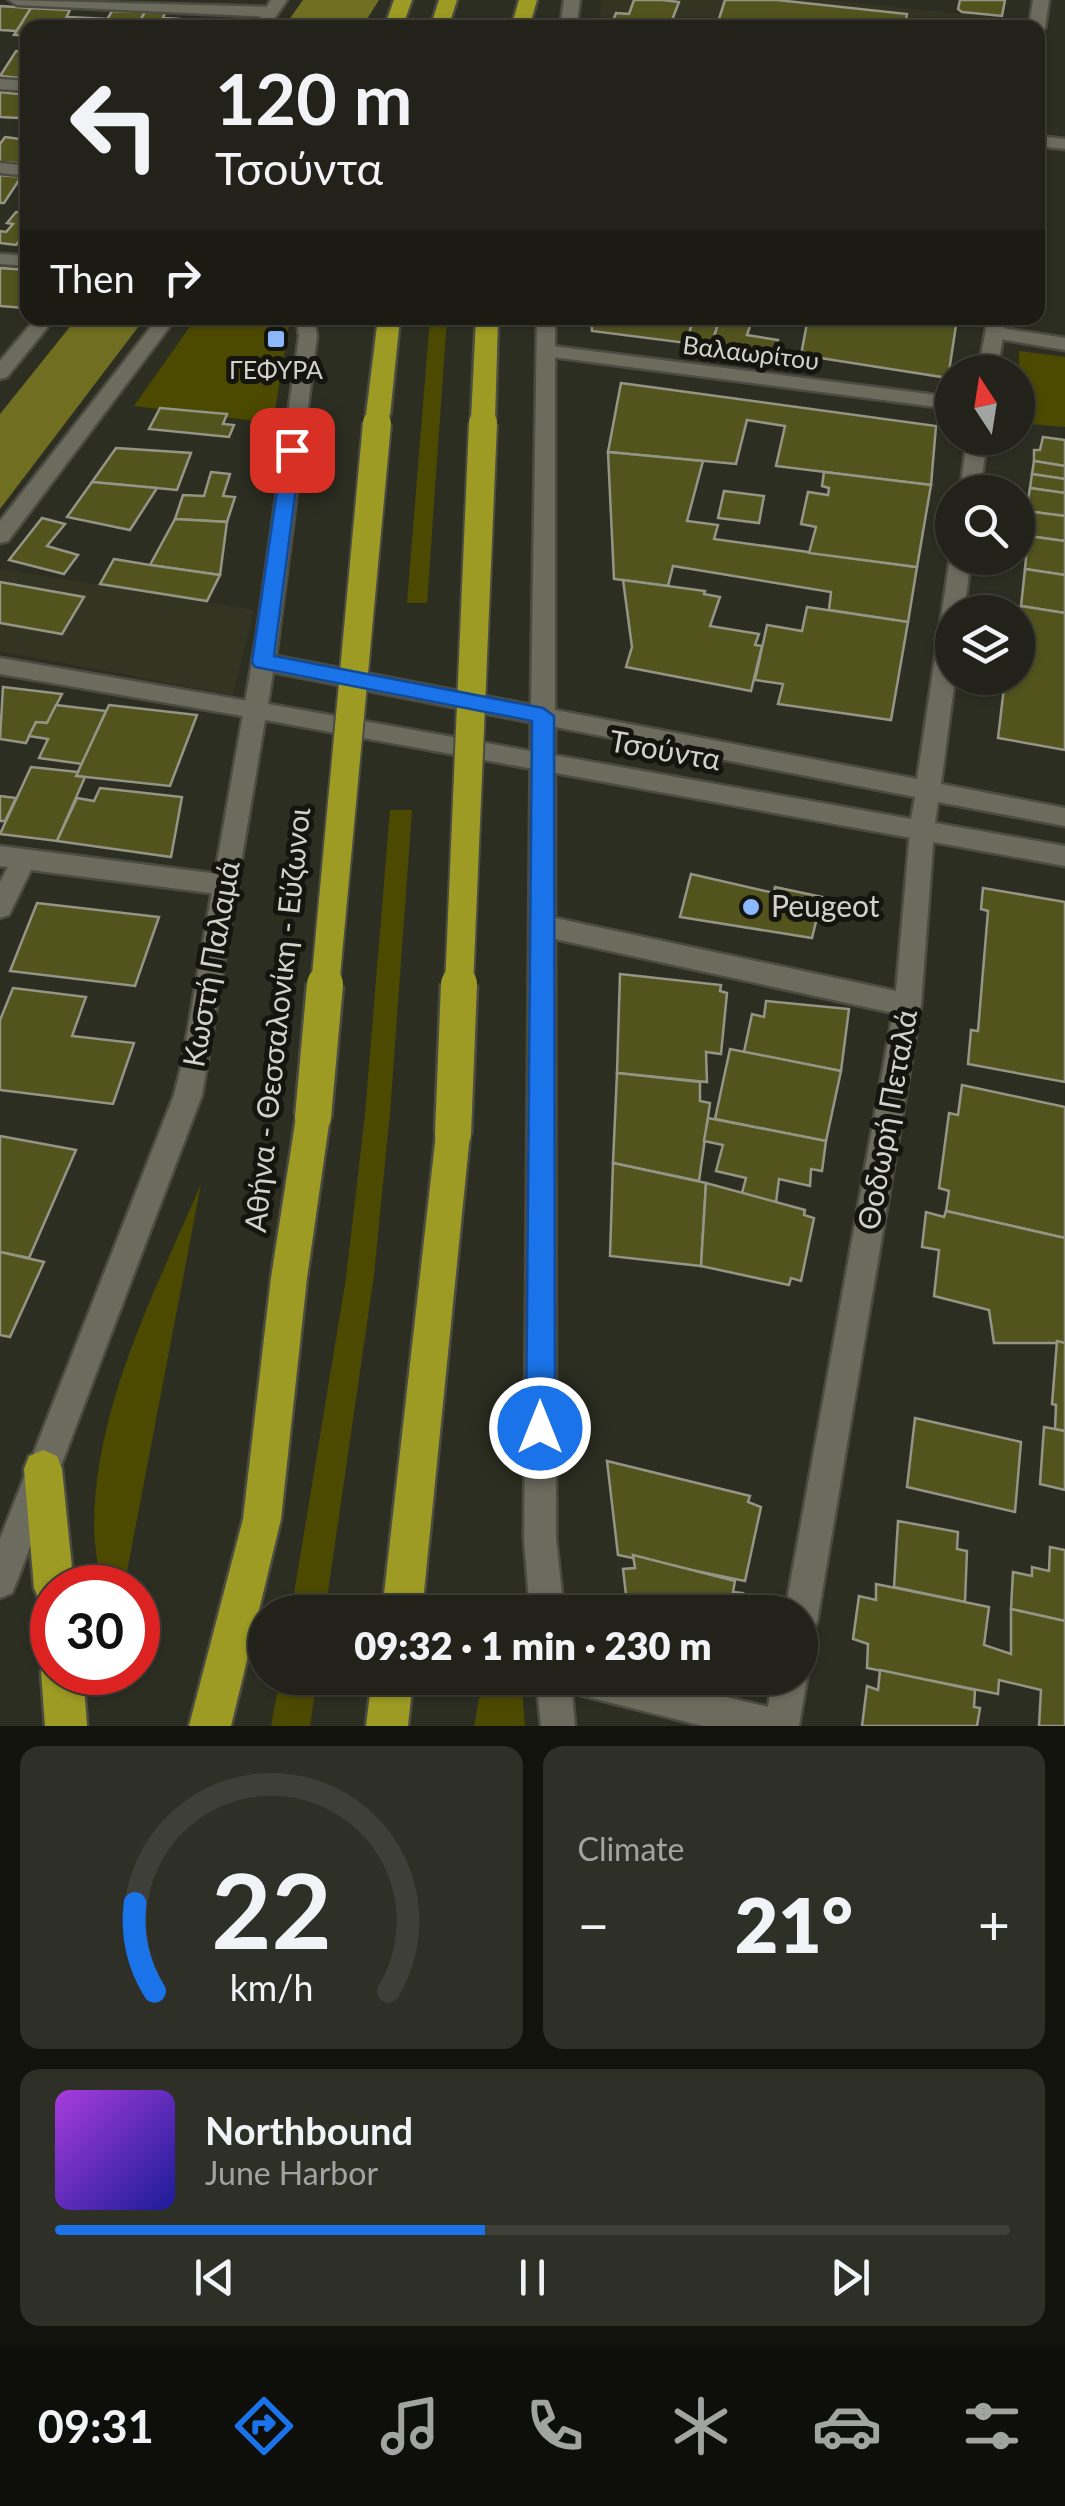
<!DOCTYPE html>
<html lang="en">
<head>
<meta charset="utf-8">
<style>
  body { margin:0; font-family:Lato,sans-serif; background:#2e2f27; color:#f1f3f6; height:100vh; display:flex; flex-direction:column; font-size:38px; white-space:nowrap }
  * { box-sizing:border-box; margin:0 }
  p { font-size:32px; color:#a2a4a2 }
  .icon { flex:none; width:55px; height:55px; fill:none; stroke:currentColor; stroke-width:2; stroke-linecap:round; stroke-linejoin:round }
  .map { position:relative; height:1726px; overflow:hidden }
  .side { display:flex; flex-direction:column; gap:20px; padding:20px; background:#13130e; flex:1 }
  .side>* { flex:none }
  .top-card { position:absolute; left:20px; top:20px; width:1025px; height:305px; border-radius:20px; box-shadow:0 2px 8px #0004,0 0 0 2px #3f3f39; background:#22221a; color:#f1f3f6; overflow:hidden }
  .needle { width:65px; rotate:348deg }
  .tools { position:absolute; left:935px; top:355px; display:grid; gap:20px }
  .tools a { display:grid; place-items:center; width:100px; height:100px; border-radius:50%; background:#22221a; box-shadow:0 2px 8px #0004,0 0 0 2px #3f3f39; font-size:50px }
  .speed { position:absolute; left:30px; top:1565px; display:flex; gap:20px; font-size:50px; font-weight:700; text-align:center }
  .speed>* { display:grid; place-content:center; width:130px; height:130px; border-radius:50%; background:#22221a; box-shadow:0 2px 8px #0004,0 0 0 2px #3f3f39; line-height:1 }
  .speed .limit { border:15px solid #d22; background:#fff; color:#111 }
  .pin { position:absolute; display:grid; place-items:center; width:85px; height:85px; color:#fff; margin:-42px; border-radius:20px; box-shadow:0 5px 15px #0006 }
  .me { position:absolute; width:110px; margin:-55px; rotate:0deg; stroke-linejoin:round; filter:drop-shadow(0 0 8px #0008) }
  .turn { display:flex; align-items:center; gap:35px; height:210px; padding:0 30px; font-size:45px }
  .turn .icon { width:130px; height:130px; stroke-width:2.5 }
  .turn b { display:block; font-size:70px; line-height:85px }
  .then { display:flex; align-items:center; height:95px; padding:0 30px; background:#0003; gap:20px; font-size:38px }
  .big { font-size:75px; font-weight:800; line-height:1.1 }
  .side .tile { flex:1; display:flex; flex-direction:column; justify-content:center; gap:15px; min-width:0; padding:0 35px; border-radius:20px; background:#2e2f27 }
  .side .dial { align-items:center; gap:0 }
  .dial svg { height:260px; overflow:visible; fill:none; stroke:#3f3f39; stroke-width:7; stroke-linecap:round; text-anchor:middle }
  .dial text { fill:#f1f3f6; stroke:none }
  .song { display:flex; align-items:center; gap:30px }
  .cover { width:120px; height:120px; border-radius:15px; background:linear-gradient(135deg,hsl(280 70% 55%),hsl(240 70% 35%)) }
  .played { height:10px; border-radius:5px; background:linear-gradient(90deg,#1a73e8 45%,#3f3f39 45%) }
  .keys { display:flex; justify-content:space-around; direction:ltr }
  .heat { display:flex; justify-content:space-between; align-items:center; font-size:55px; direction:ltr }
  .side .tiles { flex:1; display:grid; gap:20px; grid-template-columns:1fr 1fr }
  .tile:last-child { grid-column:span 2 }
  .trip { position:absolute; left:248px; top:1595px; width:570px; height:100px; border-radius:50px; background:#22221a; box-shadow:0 2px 8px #0004,0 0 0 2px #3f3f39; font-weight:800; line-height:100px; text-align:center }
  .tabs { display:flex; height:160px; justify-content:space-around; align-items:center; background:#0e0e0a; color:#a2a4a2 }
  .tabs .icon { width:70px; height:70px }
  .tabs .selected { color:#1a73e8 }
  .tabs b { font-size:45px; color:#f1f3f6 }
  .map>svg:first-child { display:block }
  .built { fill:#333421 }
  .green { fill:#4c4a01 }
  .water { fill:#6f6e21 }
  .building { fill:#53531e; stroke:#959587; stroke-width:2.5 }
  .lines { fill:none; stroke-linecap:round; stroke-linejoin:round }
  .street-casing { stroke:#4b4b41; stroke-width:5 }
  .secondary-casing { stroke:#4b4b41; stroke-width:5 }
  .highway-casing { stroke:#4b4b41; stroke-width:5 }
  .street { fill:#6b6b5e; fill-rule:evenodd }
  .secondary { fill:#6b6b5e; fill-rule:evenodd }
  .highway { fill:#9d9b23; fill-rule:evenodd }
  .highway-bridge-far2-casing { stroke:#4b4b41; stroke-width:25; stroke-linecap:butt }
  .highway-bridge-far1-casing { stroke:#4b4b41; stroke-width:32; stroke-linecap:butt }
  .highway-bridge-casing { stroke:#4b4b41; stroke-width:41; stroke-linecap:butt }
  .highway-bridge-far2 { stroke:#9d9b23; stroke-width:21 }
  .highway-bridge-far1 { stroke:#9d9b23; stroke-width:28 }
  .highway-bridge { stroke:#9d9b23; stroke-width:36 }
  .route { fill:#1a73e8; stroke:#114b97; stroke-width:2.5 }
  .poi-dot { fill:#8cb9fc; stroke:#151510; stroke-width:4 }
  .labels { text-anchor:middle; stroke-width:10; stroke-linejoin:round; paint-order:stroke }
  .far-street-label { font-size:25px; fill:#d2d2cb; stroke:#151510 }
  .far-poi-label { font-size:25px; fill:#d2d2cb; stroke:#151510 }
  .street-label { font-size:30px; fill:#d2d2cb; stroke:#151510 }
  .poi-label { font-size:30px; fill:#d2d2cb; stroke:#151510; text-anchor:start }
</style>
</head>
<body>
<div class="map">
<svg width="1065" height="1726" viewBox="0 0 1065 1726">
  <rect width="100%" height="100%" fill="#2d2e22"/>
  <g class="built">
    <polygon points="602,0 829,0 1021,20 1020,28 598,28"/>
    <polygon points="0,569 254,610 233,695 0,651"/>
  </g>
  <g class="green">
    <polygon points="196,318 290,318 273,423 134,406"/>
    <polygon points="430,318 447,318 427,603 407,603"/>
    <polygon points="1019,351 1065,357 1065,427 1018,423"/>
    <polygon points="390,810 412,810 390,1113 374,1275 325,1612 291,1612 346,1278 365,1114"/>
    <path d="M 201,1184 L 124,1587 L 101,1587 C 99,1568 94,1546 94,1526 C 95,1405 155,1292 201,1184 Z"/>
    <polygon points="280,1678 317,1678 310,1726 271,1726"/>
    <polygon points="483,1678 521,1678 525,1726 474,1726"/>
  </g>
  <g class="water">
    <polygon points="303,0 379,0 362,27 284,27"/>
    <polygon points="77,318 145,318 0,509 0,414"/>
  </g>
  <g class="building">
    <polygon points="634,0 663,0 679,2 669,28 610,28 616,13 629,14"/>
    <polygon points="725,0 777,0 907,14 906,20 921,21 920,28 772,28 718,22"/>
    <polygon points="960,0 1005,0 1002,16 962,12 958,9"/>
    <polygon points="0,6 31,8 17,31 0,30"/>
    <polygon points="31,8 70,10 61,28 28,28 28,36 14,35"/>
    <polygon points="112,11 145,12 136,28 102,28"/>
    <polygon points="145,12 165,13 163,18 179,19 175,28 136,28"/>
    <polygon points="67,17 107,19 102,28 61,28"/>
    <polygon points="16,51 28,53 28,79 0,76"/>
    <polygon points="0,92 28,95 28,103 18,118 0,117"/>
    <polygon points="5,137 28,140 28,164 0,162 0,144"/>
    <polygon points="0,175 21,177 4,203 0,203"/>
    <polygon points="16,212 28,213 28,230 16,245 0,243 0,231 6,232 13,224 7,223"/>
    <polygon points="0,268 28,270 24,308 0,306"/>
    <polygon points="591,318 666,324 668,318 694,318 686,343 592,331"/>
    <polygon points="694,318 720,318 711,346 686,343"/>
    <polygon points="720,318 808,318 808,326"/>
    <polygon points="808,318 957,319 948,378 801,355"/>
    <polygon points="719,321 750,326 747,335 778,340 774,355 711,346"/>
    <polygon points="621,383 936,426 931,485 776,466 785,426 747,420 736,464 608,452"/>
    <polygon points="160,408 227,414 223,424 234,425 229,437 149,429"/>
    <polygon points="1043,437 1065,440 1065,466 1034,461 1034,450 1040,450"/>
    <polygon points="116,448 191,453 177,490 92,482"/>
    <polygon points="608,452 703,461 687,521 718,525 714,539 917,567 908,622 829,610 831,592 673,566 668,586 614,579"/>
    <polygon points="1034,461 1065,466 1065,479 1032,474"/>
    <polygon points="211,472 230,474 223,496 235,497 227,522 175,519 183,495 204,496"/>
    <polygon points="824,472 931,485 917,567 809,553 816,527 801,524 808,492 828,495 829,488 822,486"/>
    <polygon points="1032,474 1065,479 1065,493 1030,488"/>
    <polygon points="92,482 157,488 130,530 67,517"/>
    <polygon points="1030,488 1065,493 1065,516 1026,511"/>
    <polygon points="724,491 764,496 759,523 718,518"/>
    <polygon points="1026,511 1065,516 1065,541 1021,535"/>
    <polygon points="42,518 65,524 47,546 78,555 64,574 9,560"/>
    <polygon points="175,519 227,522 220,575 150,565"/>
    <polygon points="1028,536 1065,541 1065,575 1025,569"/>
    <polygon points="114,559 150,565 220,575 207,601 100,584"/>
    <polygon points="1025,569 1065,575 1065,613 1021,606"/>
    <polygon points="623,580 705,591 704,594 720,597 710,626 759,634 755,645 762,646 751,691 626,667 632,647"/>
    <polygon points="0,582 84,597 62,634 0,623"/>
    <polygon points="1021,606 1065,613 1065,750 998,738 1005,679 1019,681"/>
    <polygon points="807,607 908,622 891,720 778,704 783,684 755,680 767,625 802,631"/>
    <polygon points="3,687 62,694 47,723 36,722 26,743 0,739"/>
    <polygon points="56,705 106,711 82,764 39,758 48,739 29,736 36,722 47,723"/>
    <polygon points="109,705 197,715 170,786 76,776"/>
    <polygon points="31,767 78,772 76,776 85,777 57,841 0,834"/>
    <polygon points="100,788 182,797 171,857 57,841 77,798 94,801"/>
    <polygon points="0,796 16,798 5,821 0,821"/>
    <polygon points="691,874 774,893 775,887 822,897 812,938 680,917"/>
    <polygon points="983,888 1065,902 1065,1082 968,1064 971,1030 978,1031 988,911 981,909"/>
    <polygon points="37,903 159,917 135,986 10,971"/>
    <polygon points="620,974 721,985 720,991 727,993 721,1054 706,1052 707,1082 617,1073"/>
    <polygon points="13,988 86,997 72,1036 134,1043 113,1104 0,1090 0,1020"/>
    <polygon points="766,1001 849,1009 841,1071 744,1052 752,1014 764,1017"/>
    <polygon points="730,1049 841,1071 826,1141 715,1119"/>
    <polygon points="617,1073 700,1082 700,1101 710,1103 699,1181 613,1163"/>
    <polygon points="962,1085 1065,1107 1065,1238 946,1211 949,1191 939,1188 949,1113 958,1115"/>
    <polygon points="708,1118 826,1141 822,1171 811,1169 810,1186 779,1179 776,1203 742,1193 746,1178 716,1171 723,1145 704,1141"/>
    <polygon points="0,1136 76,1150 29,1258 0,1252"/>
    <polygon points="613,1163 706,1183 701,1266 610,1256"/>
    <polygon points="706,1183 805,1210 804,1215 814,1218 801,1281 791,1278 789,1285 701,1266"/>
    <polygon points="946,1211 1065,1238 1065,1343 994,1343 989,1310 934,1296 939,1250 922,1247 926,1212 944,1217"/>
    <polygon points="0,1252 44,1262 10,1337 0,1335"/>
    <polygon points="1057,1341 1065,1343 1065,1431 1055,1429 1056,1405 1052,1404"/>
    <polygon points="915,1418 1021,1442 1015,1512 907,1487"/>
    <polygon points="1044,1427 1065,1431 1065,1490 1040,1484"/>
    <polygon points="607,1461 750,1496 748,1502 761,1507 745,1581 618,1555"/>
    <polygon points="898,1521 958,1532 957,1549 967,1551 965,1602 894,1587"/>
    <polygon points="1050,1547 1065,1550 1065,1621 1011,1609 1013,1572 1032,1576 1032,1567 1049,1571"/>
    <polygon points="633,1555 735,1581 733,1592 743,1593 740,1612 628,1612 623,1569 635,1568"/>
    <polygon points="876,1584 989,1607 984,1645 1011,1654 1011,1609 1065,1621 1065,1726 1039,1726 1041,1690 999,1680 998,1694 867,1668 868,1644 853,1639 859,1596 876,1600"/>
    <polygon points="880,1670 975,1690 974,1707 980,1708 977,1726 862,1726 867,1686 878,1690"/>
  </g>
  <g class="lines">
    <defs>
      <g id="street">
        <polygon points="9,0 270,7 278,12 270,17 17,5"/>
        <polygon points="0,79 28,81 28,91 0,89"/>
        <polygon points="1038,136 1065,139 1065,149 1038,146"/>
        <polygon points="0,163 28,166 28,176 0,173"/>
        <polygon points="0,254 28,256 28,266 0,264"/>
        <polygon points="158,318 176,318 8,541 0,543 0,521"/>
        <polygon points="995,327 1065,338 1065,350 988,337 988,329"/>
        <polygon points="544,345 952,397 952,409 537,355 537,347"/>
        <polygon points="0,658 254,702 266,710 254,718 0,674"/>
        <polygon points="543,708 555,716 555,918 896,991 910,831 913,824 931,824 934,831 921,1005 817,1622 812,1634 800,1639 800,1612 785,1612 893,1013 555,939 556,1539 564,1612 530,1612 524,1539 531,716"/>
        <polygon points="0,846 226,875 235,878 239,885 235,892 226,895 31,870 9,915 0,918 0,882 8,867 0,866"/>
        <polygon points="800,1665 807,1678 799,1726 703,1726 572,1693 575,1726 541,1726 536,1678 645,1678 768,1707 773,1678 800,1678"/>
      </g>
      <g id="secondary">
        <polygon points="271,0 287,0 268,28 253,28"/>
        <polygon points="564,0 580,0 576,28 560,28"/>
        <polygon points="1033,0 1049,0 1045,28 1038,33 1038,28 1029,28"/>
        <polygon points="36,318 55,318 7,377 0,379 0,361"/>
        <path d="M 296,318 L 314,318 L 317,336 L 276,656 L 531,705 L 537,318 L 555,318 L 555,710 L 917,779 L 950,558 L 952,554 L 952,558 L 971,558 L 964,612 L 952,612 L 955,678 L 941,784 L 1065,808 L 1065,826 L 938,802 L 935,823 L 1065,846 L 1065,866 L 265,720 L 202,1095 L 17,1581 L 12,1593 L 0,1598 L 0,1539 L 174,1095 L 182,1063 L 256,640 L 299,336 ZM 273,672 L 915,797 L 911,819 L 268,704 Z"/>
        <polygon points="988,318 1006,318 997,372 978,372"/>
        <polygon points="967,438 987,438 980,492 960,492"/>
      </g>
      <g id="highway">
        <polygon points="394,0 412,0 402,28 384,28"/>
        <polygon points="439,0 457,0 448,28 430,28"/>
        <polygon points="519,0 537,0 529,28 511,28"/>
        <polygon points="378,318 400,318 390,415 378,422 366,415"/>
        <polygon points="476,318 498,318 495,420 483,427 471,420"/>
        <polygon points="313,1102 325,1107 330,1117 307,1278 281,1519 231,1726 189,1726 243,1519 271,1278 296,1117 301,1107"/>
        <polygon points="453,1119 465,1124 470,1134 422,1612 382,1612 436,1134 441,1124"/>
        <polygon points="43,1450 57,1456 62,1469 74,1588 52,1588 52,1607 40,1602 34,1588 24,1469 29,1456"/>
        <polygon points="52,1655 52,1672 83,1672 87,1726 45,1726 41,1672 47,1657"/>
        <polygon points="372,1678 413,1678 408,1726 366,1726"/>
      </g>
    </defs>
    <use href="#street" class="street-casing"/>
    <use href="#secondary" class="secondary-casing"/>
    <use href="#highway" class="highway-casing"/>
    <use href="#street" class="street"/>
    <use href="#secondary" class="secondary"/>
    <use href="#highway" class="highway"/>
    <defs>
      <g id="highway-bridge-far2">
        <polyline points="377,426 378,415"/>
        <polyline points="483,426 483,420"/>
      </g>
      <g id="highway-bridge-far1">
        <polyline points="325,987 377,423"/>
        <polyline points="459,987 483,423"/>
      </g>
      <g id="highway-bridge">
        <polyline points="313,1117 325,984"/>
        <polyline points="453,1134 459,984"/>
      </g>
    </defs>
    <use href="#highway-bridge-far2" class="highway-bridge-far2-casing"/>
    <use href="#highway-bridge-far1" class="highway-bridge-far1-casing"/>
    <use href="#highway-bridge" class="highway-bridge-casing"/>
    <use href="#highway-bridge-far2" class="highway-bridge-far2"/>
    <use href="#highway-bridge-far1" class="highway-bridge-far1"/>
    <use href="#highway-bridge" class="highway-bridge"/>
  </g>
  <polygon class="route" points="292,444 301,450 274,656 543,708 554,716 555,1428 550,1438 540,1442 530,1438 526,1428 532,721 255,667 252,662 283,450"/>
  <g class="poi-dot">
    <rect x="266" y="329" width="20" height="20" rx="5"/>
    <circle cx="751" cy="907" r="10"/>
  </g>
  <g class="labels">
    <g class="far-street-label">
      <text transform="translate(751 353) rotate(7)" y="9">Βαλαωρίτου</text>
    </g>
    <g class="far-poi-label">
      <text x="276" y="379">ΓΕΦΥΡΑ</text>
    </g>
    <g class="street-label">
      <text transform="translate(665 751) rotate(10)" y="10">Τσούντα</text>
      <text transform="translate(212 964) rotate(-80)" y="10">Κωστή Παλαμά</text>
      <text transform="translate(278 1020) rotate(-84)" y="10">Αθήνα - Θεσσαλονίκη - Εύζωνοι</text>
      <text transform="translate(888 1120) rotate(-80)" y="10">Θοδωρή Πεταλά</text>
    </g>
    <g class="poi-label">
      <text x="771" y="917">Peugeot</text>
    </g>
  </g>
</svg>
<div class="tools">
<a><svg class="needle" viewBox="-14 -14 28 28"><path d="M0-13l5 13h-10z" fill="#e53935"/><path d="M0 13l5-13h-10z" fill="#a2a4a2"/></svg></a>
<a><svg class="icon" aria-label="search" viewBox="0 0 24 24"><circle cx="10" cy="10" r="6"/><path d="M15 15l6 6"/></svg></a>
<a><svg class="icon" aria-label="layers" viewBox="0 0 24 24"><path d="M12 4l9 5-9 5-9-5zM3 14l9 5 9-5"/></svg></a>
</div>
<div class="speed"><div class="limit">30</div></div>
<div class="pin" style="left:292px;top:450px;background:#d93025"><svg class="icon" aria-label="arrive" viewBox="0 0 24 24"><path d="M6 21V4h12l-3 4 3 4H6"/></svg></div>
<svg class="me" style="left:540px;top:1428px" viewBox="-20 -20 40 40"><circle r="17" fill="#1a73e8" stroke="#fff" stroke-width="3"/><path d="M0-11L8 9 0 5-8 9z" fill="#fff"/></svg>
<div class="trip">09:32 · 1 min · 230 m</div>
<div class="top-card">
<div class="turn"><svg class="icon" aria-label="left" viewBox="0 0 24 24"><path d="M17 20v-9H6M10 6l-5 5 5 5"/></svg><div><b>120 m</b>Τσούντα</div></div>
<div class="then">Then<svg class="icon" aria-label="right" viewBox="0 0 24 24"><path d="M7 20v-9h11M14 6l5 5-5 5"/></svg></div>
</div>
</div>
<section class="side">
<div class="tiles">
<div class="tile dial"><svg viewBox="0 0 100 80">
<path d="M14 69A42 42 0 1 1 86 69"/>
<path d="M14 69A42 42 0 0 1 8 42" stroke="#1a73e8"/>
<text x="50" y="56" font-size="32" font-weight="700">22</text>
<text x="50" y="72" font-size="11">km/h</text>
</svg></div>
<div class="tile"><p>Climate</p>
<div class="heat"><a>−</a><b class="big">21°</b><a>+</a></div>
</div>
<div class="tile">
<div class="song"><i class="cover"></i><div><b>Northbound</b><p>June Harbor</p></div></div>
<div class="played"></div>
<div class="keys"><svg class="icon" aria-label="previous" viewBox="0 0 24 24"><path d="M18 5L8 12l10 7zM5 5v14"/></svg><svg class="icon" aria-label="pause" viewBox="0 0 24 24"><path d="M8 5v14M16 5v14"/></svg><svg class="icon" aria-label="next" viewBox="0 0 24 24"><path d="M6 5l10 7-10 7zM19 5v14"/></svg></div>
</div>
</div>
</section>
<nav class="tabs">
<b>09:31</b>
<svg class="icon selected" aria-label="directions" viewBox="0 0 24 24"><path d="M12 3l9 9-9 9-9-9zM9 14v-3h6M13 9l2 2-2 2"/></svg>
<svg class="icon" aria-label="music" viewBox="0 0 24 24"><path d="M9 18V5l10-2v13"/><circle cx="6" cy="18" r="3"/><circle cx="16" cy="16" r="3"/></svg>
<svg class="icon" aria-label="phone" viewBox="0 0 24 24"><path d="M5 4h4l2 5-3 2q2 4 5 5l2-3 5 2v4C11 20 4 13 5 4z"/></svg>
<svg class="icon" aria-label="climate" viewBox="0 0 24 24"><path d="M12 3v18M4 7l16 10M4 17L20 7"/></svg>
<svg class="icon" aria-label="car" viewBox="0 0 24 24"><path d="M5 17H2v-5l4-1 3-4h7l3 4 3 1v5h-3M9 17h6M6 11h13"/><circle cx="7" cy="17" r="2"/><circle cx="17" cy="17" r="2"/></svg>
<svg class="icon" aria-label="filters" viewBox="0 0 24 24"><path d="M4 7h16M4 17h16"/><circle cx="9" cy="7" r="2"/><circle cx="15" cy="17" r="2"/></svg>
</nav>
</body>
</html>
